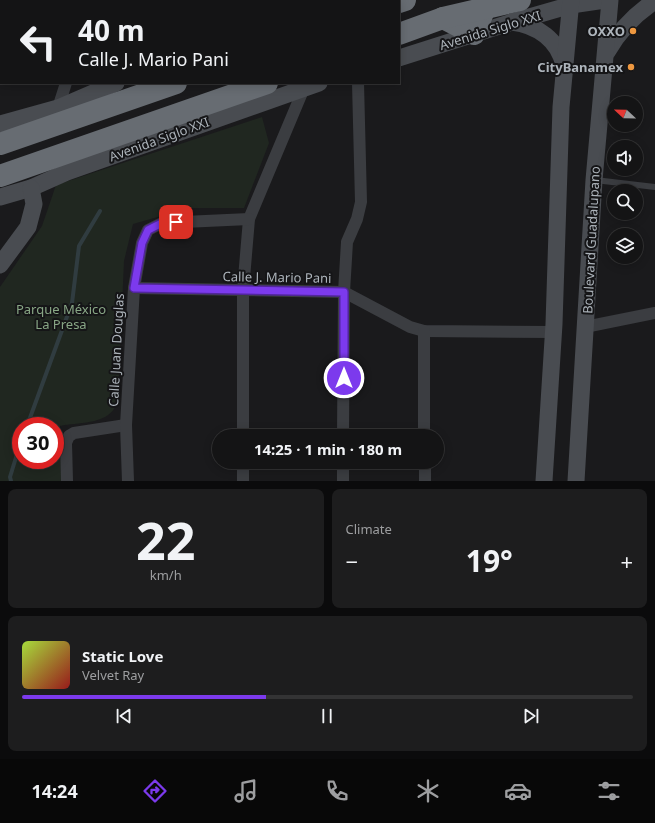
<!DOCTYPE html>
<html lang="en">
<head>
<meta charset="utf-8">
<style>
  body { margin:0; font-family:"Noto Sans",sans-serif; background:#1d1d1e; color:#f1f3f6; height:100vh; display:flex; flex-direction:column; font-size:15px; white-space:nowrap }
  * { box-sizing:border-box; margin:0 }
  p { font-size:13px; color:#9d9ea0 }
  .icon { flex:none; width:22px; height:22px; fill:none; stroke:currentColor; stroke-width:2; stroke-linecap:round; stroke-linejoin:round }
  .map { position:relative; height:481px; overflow:hidden }
  .side { display:flex; flex-direction:column; gap:8px; padding:8px; background:#0b0b0c; flex:1 }
  .side>* { flex:none }
  .top-card { position:absolute; left:0px; top:0px; width:400px; height:84px; box-shadow:0 2px 10px #0003,0 0 0 1px #333334; background:#141415; color:#f1f3f6; overflow:hidden }
  .needle { width:26px; rotate:292deg }
  .buttons { position:absolute; left:607px; top:96px; display:grid; gap:8px }
  .buttons a { display:grid; place-items:center; width:36px; height:36px; border-radius:50%; background:#141415; box-shadow:0 2px 10px #0003,0 0 0 1px #333334; font-size:20px }
  .speed { position:absolute; left:12px; top:417px; display:flex; gap:8px; font-size:20px; font-weight:700; text-align:center }
  .speed>* { display:grid; place-content:center; width:52px; height:52px; border-radius:50%; background:#141415; box-shadow:0 2px 10px #0003,0 0 0 1px #333334; line-height:1 }
  .speed .limit { border:6px solid #d22; background:#fff; color:#111 }
  .pin { position:absolute; display:grid; place-items:center; width:34px; height:34px; color:#fff; margin:-17px; border-radius:8px; box-shadow:0 2px 6px #0006 }
  .me { position:absolute; width:44px; margin:-22px; rotate:0deg; stroke-linejoin:round; filter:drop-shadow(0 0 3px #0008) }
  .turn { display:flex; align-items:center; gap:14px; height:84px; padding:0 12px; font-size:18px }
  .turn .icon { width:52px; height:52px; stroke-width:2.5 }
  .turn b { display:block; font-size:28px; line-height:34px }
  .big { font-size:30px; font-weight:700; line-height:1.1 }
  .side .tile { flex:1; display:flex; flex-direction:column; justify-content:center; gap:6px; min-width:0; padding:0 14px; border-radius:8px; background:#1d1d1e }
  .side .dial { align-items:center; gap:0 }
  .dial b { font-size:52px; line-height:1 }
  .song { display:flex; align-items:center; gap:12px }
  .cover { width:48px; height:48px; border-radius:6px; background:linear-gradient(135deg,hsl(80 70% 55%),hsl(0 70% 35%)) }
  .played { height:4px; border-radius:2px; background:linear-gradient(90deg,#7c3aed 40%,#333334 40%) }
  .keys { display:flex; justify-content:space-around; direction:ltr }
  .heat { display:flex; justify-content:space-between; align-items:center; font-size:22px; direction:ltr }
  .side .tiles { flex:1; display:grid; gap:8px; grid-template-columns:1fr 1fr }
  .tile:last-child { grid-column:span 2 }
  .trip { position:absolute; left:212px; top:429px; width:232px; height:40px; border-radius:20px; background:#141415; box-shadow:0 2px 10px #0003,0 0 0 1px #333334; font-weight:700; line-height:40px; text-align:center }
  .tab-bar { display:flex; height:64px; justify-content:space-around; align-items:center; background:#080808; color:#9d9ea0 }
  .tab-bar .icon { width:28px; height:28px }
  .tab-bar .on { color:#7c3aed }
  .tab-bar b { font-size:18px; color:#f1f3f6 }
  .map>svg:first-child { display:block }
  .green { fill:#202720; fill-rule:evenodd }
  .lines { fill:none; stroke-linecap:round; stroke-linejoin:round }
  .stream { stroke:#303c40; stroke-width:4 }
  .lane { stroke:#3b3d41; stroke-width:6 }
  .street { stroke:#3b3d41; stroke-width:12 }
  .secondary { stroke:#494c51; stroke-width:17 }
  .highway { stroke:#676c72; stroke-width:22 }
  .route-casing { stroke:#51269a; stroke-width:10 }
  .route { stroke:#7c3aed; stroke-width:7 }
  .poi-dot { fill:#ee9840; stroke:#151517; stroke-width:1.5 }
  .labels { text-anchor:middle; stroke-width:4; stroke-linejoin:round; paint-order:stroke }
  .street-label { font-size:13px; fill:#adb4bb; stroke:#151517 }
  .poi-label { font-size:13px; font-weight:bold; fill:#adb4bb; stroke:#151517; text-anchor:end }
  .park-label { font-size:13px; fill:#88a685; stroke:#151517 }
</style>
</head>
<body>
<div class="map">
<svg width="655" height="481" viewBox="0 0 655 481">
  <rect width="100%" height="100%" fill="#1a1a1c"/>
  <path class="green" d="M 262,117 L 269,143 L 244,208 L 189,208 L 133,224 L 124,261 L 118,395 C 117,398 117,403 115,407 C 106,425 77,422 60,426 L 61,481 L 0,481 L 0,287 L 42,226 L 56,185 ZM 21,426 L 55,426 L 55,460 L 21,460 Z"/>
  <g class="lines">
    <g class="stream">
      <polyline points="27,426 72,303 79,246 100,211"/>
      <polyline points="11,481 10,477 21,441"/>
    </g>
    <polyline class="lane" points="595,180 655,187"/>
    <g class="street">
      <polyline points="99,1 100,0"/>
      <polyline points="0,11 1,11"/>
      <polyline points="58,108 66,83"/>
      <polyline points="134,288 344,292 410,327 424,331 554,332"/>
      <polyline points="585,327 655,313"/>
      <polyline points="424,331 424,436"/>
      <polyline points="243,436 243,290 249,219 304,88"/>
      <polyline points="343,436 344,292 347,242 357,219 361,202 358,83"/>
      <polyline points="425,462 425,481"/>
      <polyline points="67,481 66,443 69,436 74,433 126,425"/>
      <polyline points="128,481 126,425 134,288 142,243 148,230 162,223 249,219"/>
      <polyline points="243,481 243,462"/>
      <polyline points="343,481 343,462"/>
    </g>
    <g class="secondary">
      <polyline points="348,1 350,0"/>
      <path d="M 512,22 C 537,25 559,40 564,66"/>
      <path d="M 607,52 C 619,31 635,14 655,1"/>
      <polyline points="399,58 512,22 571,5 605,0"/>
      <polyline points="0,124 58,108 116,83"/>
      <polyline points="0,197 31,188 67,172 319,83"/>
      <polyline points="0,265 28,227 34,204 31,188"/>
      <polyline points="544,481 554,324 561,107 571,0"/>
      <polyline points="576,481 594,180 610,0"/>
    </g>
    <g class="highway">
      <polyline points="399,2 405,0"/>
      <polyline points="443,18 474,34 485,8"/>
      <polyline points="399,34 443,18 520,0"/>
      <polyline points="0,144 176,83"/>
      <polyline points="0,176 267,83"/>
    </g>
  </g>
  <g class="lines">
    <defs>
      <polyline id="route" points="176,222 162,223 148,230 142,243 134,288 344,292 344,378"/>
    </defs>
    <use href="#route" class="route-casing"/>
    <use href="#route" class="route"/>
  </g>
  <g class="poi-dot">
    <circle cx="633" cy="31" r="4"/>
    <circle cx="631" cy="67" r="4"/>
  </g>
  <g class="labels">
    <g class="street-label">
      <text transform="translate(490 30) rotate(-17)" y="5">Avenida Siglo XXI</text>
      <text transform="translate(159 139) rotate(-20)" y="5">Avenida Siglo XXI</text>
      <text transform="translate(591 240) rotate(-87)" y="5">Boulevard Guadalupano</text>
      <text transform="translate(277 277) rotate(1)" y="5">Calle J. Mario Pani</text>
      <text transform="translate(116 350) rotate(-87)" y="5">Calle Juan Douglas</text>
    </g>
    <g class="poi-label">
      <text x="625" y="36">OXXO</text>
      <text x="623" y="72">CityBanamex</text>
    </g>
    <g class="park-label">
      <text x="61" y="314">Parque México<tspan x="61" dy="15">La Presa</tspan></text>
    </g>
  </g>
</svg>
<div class="buttons">
<a><svg class="needle" viewBox="-14 -14 28 28"><path d="M0-13l5 13h-10z" fill="#e53935"/><path d="M0 13l5-13h-10z" fill="#9d9ea0"/></svg></a>
<a><svg class="icon" aria-label="sound" viewBox="0 0 24 24"><path d="M4 9h4l5-4v14l-5-4H4zM17 9q2 3 0 6"/></svg></a>
<a><svg class="icon" aria-label="search" viewBox="0 0 24 24"><circle cx="10" cy="10" r="6"/><path d="M15 15l6 6"/></svg></a>
<a><svg class="icon" aria-label="layers" viewBox="0 0 24 24"><path d="M12 4l9 5-9 5-9-5zM3 14l9 5 9-5"/></svg></a>
</div>
<div class="speed"><div class="limit">30</div></div>
<div class="pin" style="left:176px;top:222px;background:#d93025"><svg class="icon" aria-label="arrive" viewBox="0 0 24 24"><path d="M6 21V4h12l-3 4 3 4H6"/></svg></div>
<svg class="me" style="left:344px;top:378px" viewBox="-20 -20 40 40"><circle r="17" fill="#7c3aed" stroke="#fff" stroke-width="3"/><path d="M0-11L8 9 0 5-8 9z" fill="#fff"/></svg>
<div class="trip">14:25 · 1 min · 180 m</div>
<div class="top-card">
<div class="turn"><svg class="icon" aria-label="left" viewBox="0 0 24 24"><path d="M17 20v-9H6M10 6l-5 5 5 5"/></svg><div><b>40 m</b>Calle J. Mario Pani</div></div>
</div>
</div>
<section class="side">
<div class="tiles">
<div class="tile dial"><b>22</b><p>km/h</p></div>
<div class="tile"><p>Climate</p>
<div class="heat"><a>−</a><b class="big">19°</b><a>+</a></div>
</div>
<div class="tile">
<div class="song"><i class="cover"></i><div><b>Static Love</b><p>Velvet Ray</p></div></div>
<div class="played"></div>
<div class="keys"><svg class="icon" aria-label="previous" viewBox="0 0 24 24"><path d="M18 5L8 12l10 7zM5 5v14"/></svg><svg class="icon" aria-label="pause" viewBox="0 0 24 24"><path d="M8 5v14M16 5v14"/></svg><svg class="icon" aria-label="next" viewBox="0 0 24 24"><path d="M6 5l10 7-10 7zM19 5v14"/></svg></div>
</div>
</div>
</section>
<nav class="tab-bar">
<b>14:24</b>
<svg class="icon on" aria-label="directions" viewBox="0 0 24 24"><path d="M12 3l9 9-9 9-9-9zM9 14v-3h6M13 9l2 2-2 2"/></svg>
<svg class="icon" aria-label="music" viewBox="0 0 24 24"><path d="M9 18V5l10-2v13"/><circle cx="6" cy="18" r="3"/><circle cx="16" cy="16" r="3"/></svg>
<svg class="icon" aria-label="phone" viewBox="0 0 24 24"><path d="M5 4h4l2 5-3 2q2 4 5 5l2-3 5 2v4C11 20 4 13 5 4z"/></svg>
<svg class="icon" aria-label="climate" viewBox="0 0 24 24"><path d="M12 3v18M4 7l16 10M4 17L20 7"/></svg>
<svg class="icon" aria-label="car" viewBox="0 0 24 24"><path d="M5 17H2v-5l4-1 3-4h7l3 4 3 1v5h-3M9 17h6M6 11h13"/><circle cx="7" cy="17" r="2"/><circle cx="17" cy="17" r="2"/></svg>
<svg class="icon" aria-label="filters" viewBox="0 0 24 24"><path d="M4 7h16M4 17h16"/><circle cx="9" cy="7" r="2"/><circle cx="15" cy="17" r="2"/></svg>
</nav>
</body>
</html>
